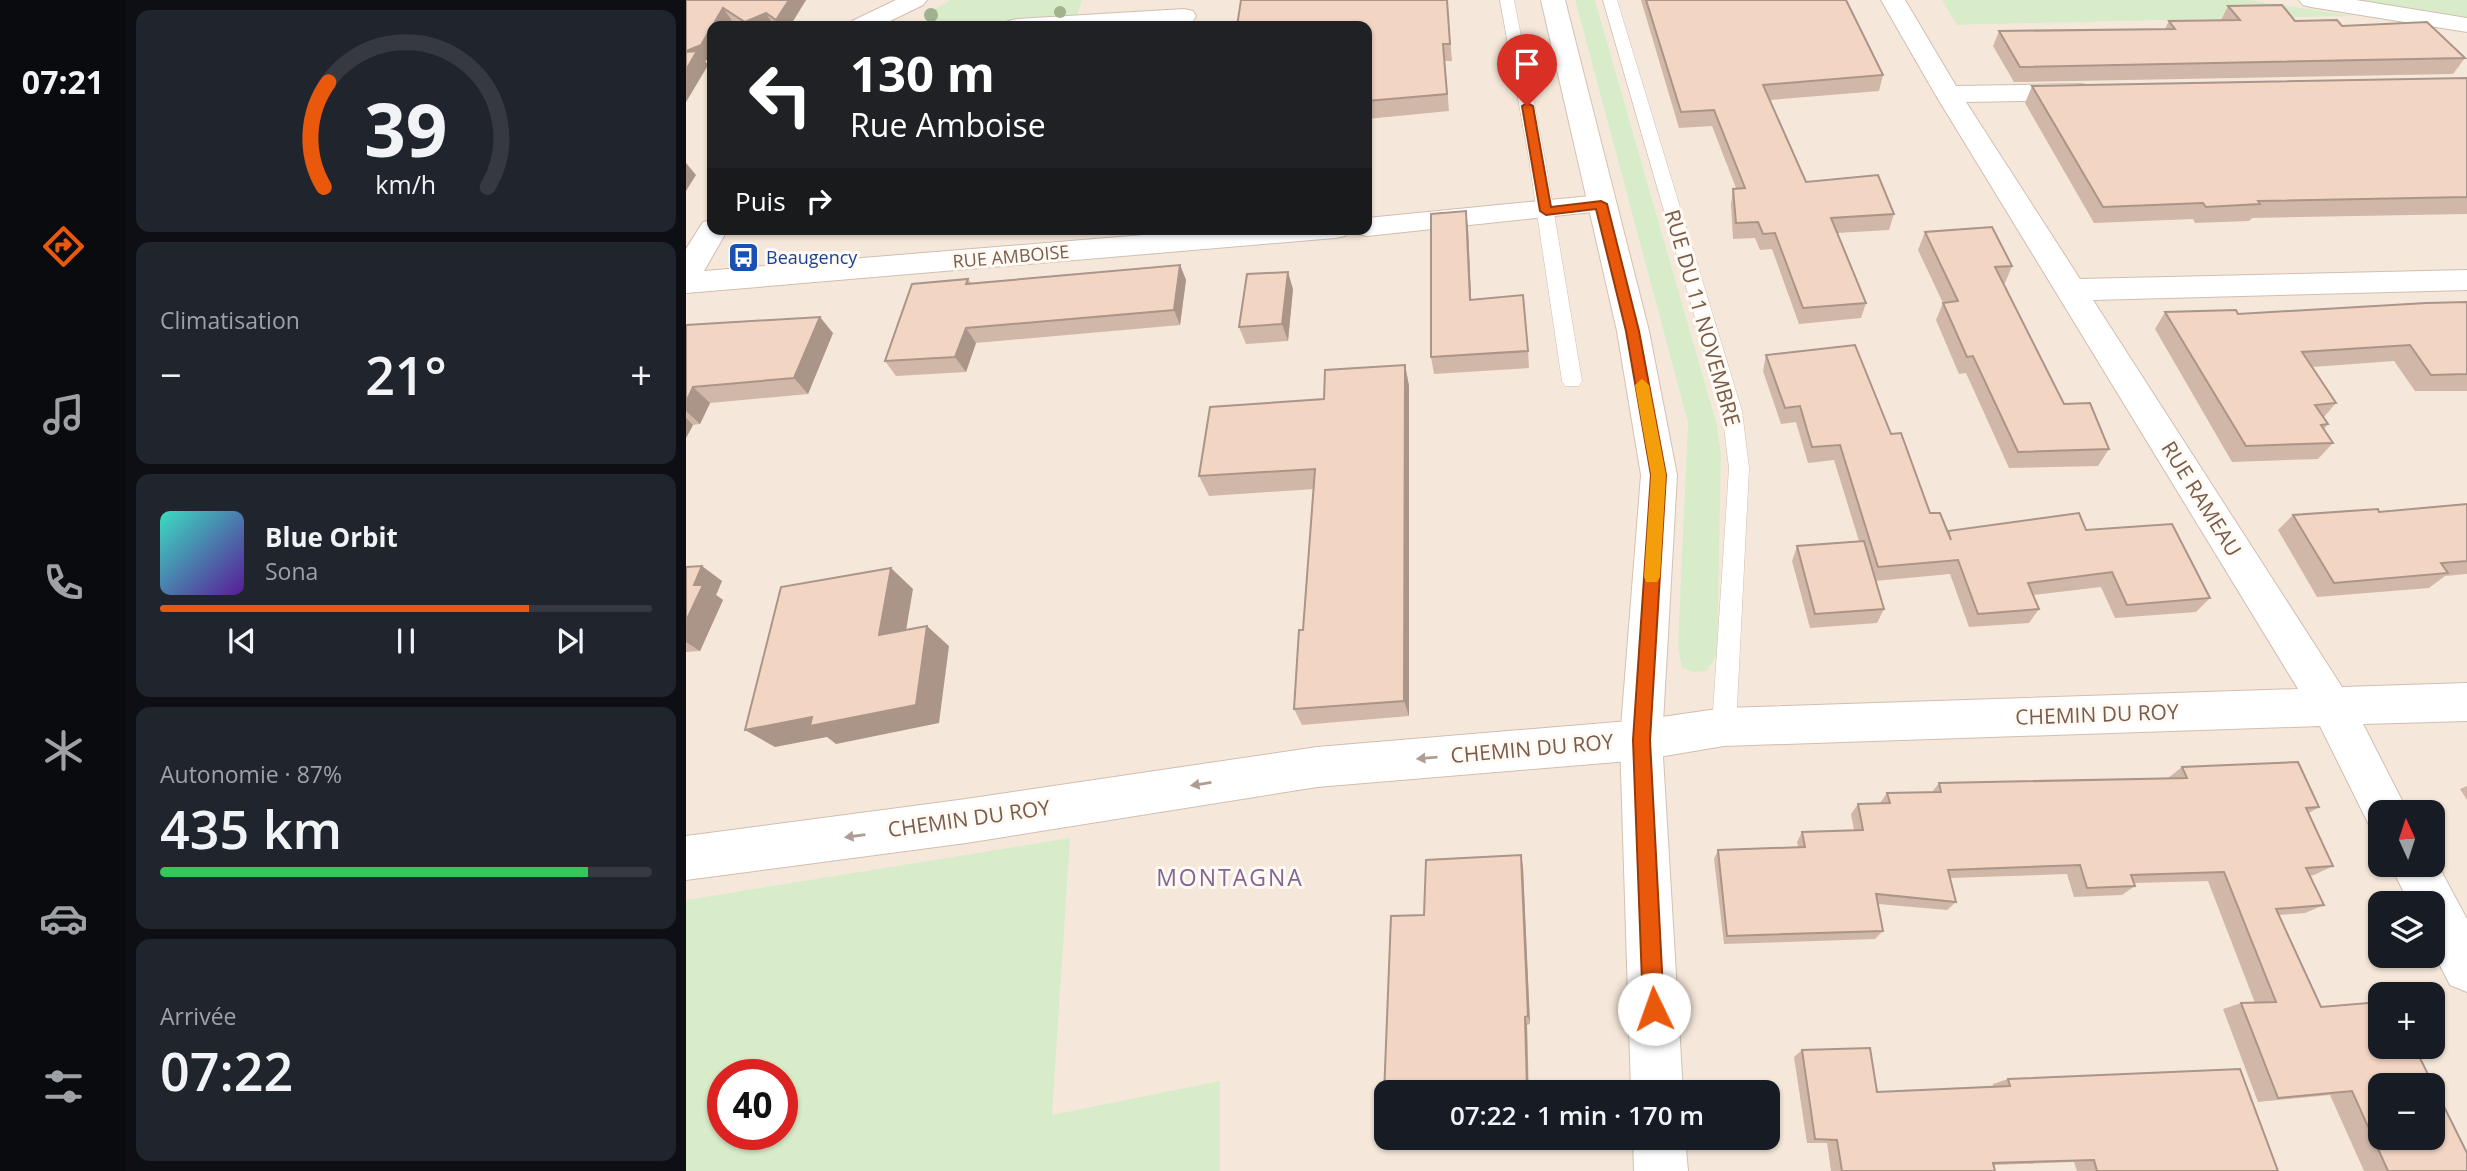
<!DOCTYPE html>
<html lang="fr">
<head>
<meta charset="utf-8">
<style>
  body { margin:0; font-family:"Open Sans",sans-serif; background:#20242c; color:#f1f3f6; height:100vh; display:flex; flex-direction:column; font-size:26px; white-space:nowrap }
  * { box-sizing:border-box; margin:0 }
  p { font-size:23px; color:#9ea1a6 }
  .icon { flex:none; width:38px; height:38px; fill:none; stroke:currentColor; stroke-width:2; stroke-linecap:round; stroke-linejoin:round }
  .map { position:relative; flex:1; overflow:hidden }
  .sheet { display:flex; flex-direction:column; gap:10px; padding:10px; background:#0d0f14; width:560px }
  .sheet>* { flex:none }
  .banner { position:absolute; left:21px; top:21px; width:665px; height:214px; border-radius:14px; box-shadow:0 2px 5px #0004; background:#202124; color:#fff; overflow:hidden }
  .needle { width:46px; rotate:357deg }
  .buttons { position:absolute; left:1682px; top:800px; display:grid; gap:14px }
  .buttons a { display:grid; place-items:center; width:77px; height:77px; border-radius:14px; background:#171b24; box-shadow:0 2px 5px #0004; font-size:35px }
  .speed { position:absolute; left:21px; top:1059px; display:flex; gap:14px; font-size:35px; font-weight:700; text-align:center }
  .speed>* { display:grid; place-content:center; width:91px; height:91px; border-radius:50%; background:#171b24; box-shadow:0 2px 5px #0004; line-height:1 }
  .speed .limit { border:10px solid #d22; background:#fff; color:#111 }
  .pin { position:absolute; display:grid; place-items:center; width:60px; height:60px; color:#fff; margin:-72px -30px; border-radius:50% 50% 50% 0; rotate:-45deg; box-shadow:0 0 7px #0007 }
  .pin .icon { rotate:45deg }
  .me { position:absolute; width:77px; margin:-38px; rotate:357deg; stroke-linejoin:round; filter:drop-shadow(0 0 5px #0008) }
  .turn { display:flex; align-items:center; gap:24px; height:147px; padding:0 28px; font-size:32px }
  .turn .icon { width:91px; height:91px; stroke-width:2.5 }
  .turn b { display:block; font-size:49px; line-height:60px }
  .then { display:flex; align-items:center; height:66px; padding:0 28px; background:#0003; gap:14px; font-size:26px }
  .big { font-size:52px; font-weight:600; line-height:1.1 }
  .sheet .card { flex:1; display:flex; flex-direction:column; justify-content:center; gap:10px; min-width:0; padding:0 24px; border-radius:14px; background:#20242c }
  .sheet .dial { align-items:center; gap:0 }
  .dial svg { height:182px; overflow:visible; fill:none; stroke:#363941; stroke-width:7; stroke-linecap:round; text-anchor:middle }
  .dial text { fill:#f1f3f6; stroke:none }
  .song { display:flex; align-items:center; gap:21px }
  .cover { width:84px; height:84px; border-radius:10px; background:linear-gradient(135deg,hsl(170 70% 55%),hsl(270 70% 35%)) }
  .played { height:7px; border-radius:4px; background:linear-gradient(90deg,#ea580c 75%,#363941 75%) }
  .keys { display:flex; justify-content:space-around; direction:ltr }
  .heat { display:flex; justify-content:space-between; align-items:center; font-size:38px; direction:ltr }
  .charge { height:10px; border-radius:5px; background:linear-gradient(90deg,#34c759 87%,#363941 0) }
  .trip { position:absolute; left:688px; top:1080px; width:406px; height:70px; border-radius:14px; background:#171b24; box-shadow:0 2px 5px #0004; font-weight:600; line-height:70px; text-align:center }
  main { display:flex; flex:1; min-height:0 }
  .menu { display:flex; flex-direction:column; width:126px; justify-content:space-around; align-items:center; background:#090b0e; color:#9ea1a6 }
  .menu .icon { width:49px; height:49px }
  .menu .on { color:#ea580c }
  .menu b { font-size:32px; color:#f1f3f6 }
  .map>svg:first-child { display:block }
  .residential { fill:#f5e8da; fill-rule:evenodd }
  .green { fill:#d8ecc9; fill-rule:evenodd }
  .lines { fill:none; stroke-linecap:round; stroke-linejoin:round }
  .lane-casing { stroke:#d1beb0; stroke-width:1 }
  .street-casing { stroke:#d1beb0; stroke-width:2 }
  .secondary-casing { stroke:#d6c0b0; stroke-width:2 }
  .lane { fill:#fff; fill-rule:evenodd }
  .street { fill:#fff; fill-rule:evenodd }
  .secondary { fill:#fff; fill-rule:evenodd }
  .tree { fill:#a0b28e }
  .wall { fill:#d1b7a8 }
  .shaded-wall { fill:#aa9588 }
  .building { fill:#f3d5c3; stroke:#aa9588; stroke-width:2; fill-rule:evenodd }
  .oneway { fill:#af9d94 }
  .route { fill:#ea580c; stroke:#983908; stroke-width:2 }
  .slow { fill:#f59e0b }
  .labels { text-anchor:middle; stroke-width:6; stroke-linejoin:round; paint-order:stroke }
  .far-street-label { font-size:18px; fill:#7a5c4d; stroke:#fffaf3 }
  .far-transit-label { font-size:18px; fill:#164399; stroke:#fffaf3; text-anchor:start }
  .street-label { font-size:21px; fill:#7a5c4d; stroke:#fffaf3 }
  .neighbourhood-label { font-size:23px; letter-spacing:2px; fill:#846695; stroke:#fffaf3 }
</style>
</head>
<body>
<main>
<nav class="menu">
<b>07:21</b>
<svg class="icon on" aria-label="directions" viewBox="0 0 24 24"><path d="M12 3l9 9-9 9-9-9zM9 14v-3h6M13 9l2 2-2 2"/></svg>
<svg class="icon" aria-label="music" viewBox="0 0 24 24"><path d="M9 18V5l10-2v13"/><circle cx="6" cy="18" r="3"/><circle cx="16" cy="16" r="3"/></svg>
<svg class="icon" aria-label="phone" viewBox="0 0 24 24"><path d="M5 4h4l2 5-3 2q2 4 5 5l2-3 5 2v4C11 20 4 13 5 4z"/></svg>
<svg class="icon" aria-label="climate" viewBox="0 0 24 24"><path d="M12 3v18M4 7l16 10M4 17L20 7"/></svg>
<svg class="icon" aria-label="car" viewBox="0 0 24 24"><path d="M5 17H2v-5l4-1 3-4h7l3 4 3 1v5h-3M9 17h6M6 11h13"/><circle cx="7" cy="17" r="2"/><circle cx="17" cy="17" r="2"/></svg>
<svg class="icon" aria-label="filters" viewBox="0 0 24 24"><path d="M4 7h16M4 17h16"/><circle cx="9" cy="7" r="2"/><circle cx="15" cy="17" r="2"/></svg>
</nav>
<section class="sheet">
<div class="card dial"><svg viewBox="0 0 100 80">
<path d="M14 69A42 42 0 1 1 86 69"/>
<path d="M14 69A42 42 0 0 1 16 23" stroke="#ea580c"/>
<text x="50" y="56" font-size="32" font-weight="700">39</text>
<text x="50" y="72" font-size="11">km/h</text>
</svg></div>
<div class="card"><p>Climatisation</p>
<div class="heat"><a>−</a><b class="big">21°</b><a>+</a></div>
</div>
<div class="card">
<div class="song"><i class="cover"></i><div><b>Blue Orbit</b><p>Sona</p></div></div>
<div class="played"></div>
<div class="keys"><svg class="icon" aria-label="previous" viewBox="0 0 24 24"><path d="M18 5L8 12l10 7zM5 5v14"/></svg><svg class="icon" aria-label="pause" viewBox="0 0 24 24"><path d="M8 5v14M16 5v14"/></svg><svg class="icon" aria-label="next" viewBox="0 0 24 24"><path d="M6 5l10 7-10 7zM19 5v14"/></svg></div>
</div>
<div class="card"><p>Autonomie · 87%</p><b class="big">435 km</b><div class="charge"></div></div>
<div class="card"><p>Arrivée</p><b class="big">07:22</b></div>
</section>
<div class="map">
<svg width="1781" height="1171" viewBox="0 0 1781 1171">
  <rect width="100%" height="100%" fill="#fdf6ec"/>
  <path class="residential" d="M 0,0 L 264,0 L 242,14 L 391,18 L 396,0 L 889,0 L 1002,423 L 1002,455 L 1035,453 L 1031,425 L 909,0 L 1256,0 L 1272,25 L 1663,16 L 1563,0 L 1658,0 L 1781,19 L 1781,1171 L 0,1171 ZM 26,26 L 681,26 L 681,229 L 26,229 ZM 1694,812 L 1746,812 L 1746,864 L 1694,864 ZM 1694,903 L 1746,903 L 1746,956 L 1694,956 ZM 1694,994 L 1746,994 L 1746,1046 L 1694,1046 ZM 37,1074 L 96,1074 L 96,1134 L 37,1134 ZM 1694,1085 L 1746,1085 L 1746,1138 L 1694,1138 ZM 700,1092 L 1082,1092 L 1082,1138 L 700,1138 Z"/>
  <g class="green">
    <polygon points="264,0 396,0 391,18 260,25 243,21 241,14"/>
    <polygon points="889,0 909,0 1031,425 1035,453 1031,654 1021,671 1008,672 996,668 992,647 1002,423"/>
    <polygon points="1256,0 1563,0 1668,16 1271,25"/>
    <polygon points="1658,0 1781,0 1781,19"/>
    <path d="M 384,838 L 366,1115 L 534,1081 L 534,1171 L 0,1171 L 0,900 ZM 96,1074 L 96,1134 L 37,1134 L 37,1074 Z"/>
  </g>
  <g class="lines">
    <defs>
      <g id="lane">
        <polygon points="814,0 828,0 859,159 896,381 893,386 879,386 876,381 843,159"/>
        <polygon points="917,0 931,0 1056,411 1063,468 1050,727 1047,735 1038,738 1029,735 1026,727 1043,468 1036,411"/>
      </g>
      <g id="street">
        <polygon points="210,0 241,0 237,5 194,26 163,26 166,21"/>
        <polygon points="1195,0 1219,0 1270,86 1396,84 1405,86 1409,92 1405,98 1396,100 1280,102 1394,279 1781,270 1781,290 1407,300 1656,687 1781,683 1781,721 1677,724 1722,812 1694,812 1694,831 1684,827 1634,726 1038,746 955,760 631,787 280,843 0,880 0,836 280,799 631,747 955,720 1038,708 1612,689 1249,94"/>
        <polygon points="1613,0 1670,0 1781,18 1781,32 1625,7 1617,5"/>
        <polygon points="498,9 507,11 510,16 507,21 448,26 319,26 322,21 331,19"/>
        <polygon points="915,195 925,198 929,204 925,210 681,236 671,234 668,229 681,229 681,218"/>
        <polygon points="26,220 26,229 42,229 18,271 530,229 664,229 659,236 649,238 0,293 0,249 17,222"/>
        <polygon points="1746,854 1781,919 1781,992 1764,985 1746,950 1746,903 1723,903 1704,864 1746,864"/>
      </g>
      <g id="secondary">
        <polygon points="855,0 879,0 963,331 991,475 976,740 997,1092 945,1092 934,740 955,475 931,331"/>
        <polygon points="947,1138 999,1138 1002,1171 948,1171"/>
      </g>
    </defs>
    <use href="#lane" class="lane-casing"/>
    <use href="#street" class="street-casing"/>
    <use href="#secondary" class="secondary-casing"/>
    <use href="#lane" class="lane"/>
    <use href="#street" class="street"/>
    <use href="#secondary" class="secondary"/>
  </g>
  <g class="tree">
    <circle cx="374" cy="12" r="6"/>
    <circle cx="245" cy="15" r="7"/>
  </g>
  <g class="wall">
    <polygon points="0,0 120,0 104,26 53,26 47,22 26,26 26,57 19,61 22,65 0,102"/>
    <polygon points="761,0 766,61 759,61 763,111 681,119 681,26"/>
    <polygon points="955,0 1160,0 1197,75 1193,91 1084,100 1120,182 1208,214 1203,230 1151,233 1180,303 1175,318 1113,324 1086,249 1074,250 1069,238 1047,239 1045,204 1047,189 1050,188 1026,126 993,128"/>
    <polygon points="1542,6 1609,21 1656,26 1779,58 1767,74 1328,82 1307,46 1313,31 1479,29 1483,21 1535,20"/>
    <polygon points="1781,78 1781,214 1566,218 1563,221 1509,223 1507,219 1408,223 1339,103 1346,86"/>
    <polygon points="782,228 785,300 842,351 843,368 748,374 745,357"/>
    <polygon points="1239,232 1326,266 1319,283 1317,283 1378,404 1423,449 1412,466 1323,468 1280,373 1273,374 1250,320 1257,303 1232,250"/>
    <polygon points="494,265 500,280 494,325 290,343 280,372 210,376 199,361 282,279 285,283"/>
    <polygon points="607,289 602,341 560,344 553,327"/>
    <polygon points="1781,302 1781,391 1729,391 1708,361 1626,367 1650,403 1638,417 1642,424 1638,429 1647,443 1632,459 1546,462 1469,329 1479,312 1552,314"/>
    <polygon points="0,325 147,333 122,394 24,403 14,424 7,425 0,438"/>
    <polygon points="1080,355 1205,434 1244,513 1262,531 1400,530 1524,598 1510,612 1429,618 1415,587 1347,595 1353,609 1343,623 1283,627 1264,574 1189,581 1198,609 1191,623 1124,628 1106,561 1111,546 1173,541 1148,460 1122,463 1110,422 1095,424 1077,371"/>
    <polygon points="719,365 723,386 723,716 616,725 608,709 617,630 628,489 523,496 513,476 638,399"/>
    <polygon points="1781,504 1781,574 1759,576 1743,588 1631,597 1592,530 1607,515 1693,512"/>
    <polygon points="0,567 36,581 30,595 37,600 14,651 0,652"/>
    <polygon points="1496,767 1633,807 1623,813 1647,866 1628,875 1624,876 1638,905 1619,913 1593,915 1635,1007 1781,1171 1678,1171 1644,1095 1572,1102 1537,1009 1555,1003 1569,1003 1522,881 1448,883 1449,886 1436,895 1388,897 1381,874 1264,878 1270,902 1261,910 1192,904 1197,931 1189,939 1038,944 1028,859 1032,850 1112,847 1111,842 1116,832 1168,830 1165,814 1172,804 1194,803 1201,793 1246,792 1253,783 1482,778"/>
    <polygon points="1781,786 1781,800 1774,789"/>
    <polygon points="835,855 837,868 844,1024 841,1025 843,1092 700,1092 700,1097 698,1095 738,915"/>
    <polygon points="1116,1050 1191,1092 1307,1087 1307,1084 1322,1079 1592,1171 1391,1171 1388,1162 1308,1165 1309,1171 1145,1171 1141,1143 1121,1143 1108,1057"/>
  </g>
  <g class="shaded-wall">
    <polygon points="103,0 120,0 104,26 94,26 90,20"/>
    <polygon points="37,8 47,22 45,26 27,26"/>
    <polygon points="80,13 88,26 62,26 59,22"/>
    <polygon points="26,27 26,57 19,61 22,65 0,102 0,51"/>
    <polygon points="0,163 10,175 0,191"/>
    <polygon points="780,211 782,228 786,318 784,300"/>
    <polygon points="494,265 500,280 494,325 488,310"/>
    <polygon points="602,272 607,289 602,341 596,324"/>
    <polygon points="134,317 147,333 122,394 108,378"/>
    <polygon points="280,328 290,343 280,372 269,357"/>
    <polygon points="719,365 723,386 723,716 718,701"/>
    <polygon points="7,387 24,403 14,424 0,411 0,402"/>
    <polygon points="0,418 7,425 0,438"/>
    <polygon points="16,566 36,581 30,595 37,600 14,651 0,642 0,621 8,585"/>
    <polygon points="205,568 227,589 216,654 193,635"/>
    <polygon points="241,626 263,646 253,723 150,744 141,737 89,747 59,730"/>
    <polygon points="835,855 837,868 844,1024 842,1016"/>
    <polygon points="839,1017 841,1025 842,1092 841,1087"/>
  </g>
  <g class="building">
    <polygon points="0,0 103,0 90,20 80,13 59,22 37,8 15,45 0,51"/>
    <polygon points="555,0 761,0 764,44 757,44 761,94 681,101 681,26 551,26"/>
    <polygon points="960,0 1160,0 1197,75 1077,85 1120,182 1192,175 1208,214 1145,218 1180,303 1117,308 1089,233 1077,234 1072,222 1050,223 1047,189 1059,188 1028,110 995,112"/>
    <polygon points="1596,5 1609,21 1651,20 1656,26 1741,22 1779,58 1334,67 1313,31 1489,29 1483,21 1554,20 1542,6"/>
    <polygon points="447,22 446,26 381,26"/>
    <polygon points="11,51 0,70 0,52"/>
    <polygon points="1781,78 1781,197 1572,201 1574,204 1520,207 1517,203 1417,207 1346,86"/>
    <polygon points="780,211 784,300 837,295 842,351 745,357 745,214"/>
    <polygon points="1306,227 1326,266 1309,267 1378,404 1404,403 1423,449 1332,452 1287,356 1281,357 1257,303 1272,301 1239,232"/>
    <polygon points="494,265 488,310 280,328 269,357 199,361 226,284 282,279 280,284"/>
    <polygon points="602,272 596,324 553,327 561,274"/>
    <polygon points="1781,302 1781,374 1745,375 1724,345 1616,352 1650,403 1629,405 1642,424 1635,425 1647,443 1560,446 1479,312 1550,310 1552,314 1740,303"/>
    <polygon points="134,317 108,378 7,387 0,402 0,325"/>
    <polygon points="1169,345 1205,434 1215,433 1244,513 1254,513 1265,540 1262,531 1393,513 1400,530 1486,524 1524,598 1441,605 1426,572 1342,583 1353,609 1292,614 1272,560 1192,567 1154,445 1126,447 1114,406 1099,408 1080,355"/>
    <polygon points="719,365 718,701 608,709 613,630 617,630 629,469 513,476 524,407 638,399 639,370"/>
    <polygon points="1781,504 1781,561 1755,563 1762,573 1648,583 1607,515 1692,509 1693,512"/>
    <polygon points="1178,541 1198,609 1129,614 1111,546"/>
    <polygon points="16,566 8,585 17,585 0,621 0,567"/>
    <polygon points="205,568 193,635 241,626 230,705 124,726 126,717 59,730 95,587"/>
    <path d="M 1612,762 L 1633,807 L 1620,808 L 1647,866 L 1620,868 L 1638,905 L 1590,909 L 1635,1007 L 1694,1002 L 1694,1046 L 1728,1046 L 1781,1153 L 1781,1171 L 1702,1171 L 1666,1091 L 1592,1098 L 1555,1003 L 1590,1002 L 1538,872 L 1445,875 L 1449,886 L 1401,888 L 1394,865 L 1262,870 L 1270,902 L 1190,894 L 1197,931 L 1041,936 L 1032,850 L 1119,847 L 1116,832 L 1177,830 L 1172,804 L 1204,803 L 1201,793 L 1255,792 L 1253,783 L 1501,778 L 1496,767 ZM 1694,1085 L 1746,1085 L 1746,1138 L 1694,1138 Z"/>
    <polygon points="835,855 842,1016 839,1017 841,1087 752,1092 700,1092 700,1095 698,1095 705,916 738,915 740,860"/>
    <polygon points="1184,1048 1191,1092 1324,1086 1322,1079 1554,1069 1592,1171 1411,1171 1408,1160 1307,1163 1309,1171 1156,1171 1151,1140 1129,1139 1116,1050"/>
  </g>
  <defs><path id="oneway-solid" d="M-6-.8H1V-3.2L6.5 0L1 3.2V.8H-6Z" transform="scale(1.75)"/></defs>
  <g class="oneway">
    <use href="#oneway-solid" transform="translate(741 758) rotate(175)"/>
    <use href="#oneway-solid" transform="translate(515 784) rotate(171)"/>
    <use href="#oneway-solid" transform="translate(169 836) rotate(172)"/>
  </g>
  <polygon class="route" points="841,103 847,106 865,207 915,201 921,204 953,331 980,475 964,740 978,1009 975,1016 968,1019 960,1016 957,1009 947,740 965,475 940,331 910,209 860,215 854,211 836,106"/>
  <polygon class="slow" points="956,379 963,385 980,475 974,577 971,582 960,582 958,577 965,475 949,385"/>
  <defs>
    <symbol id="bus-square" viewBox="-11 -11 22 22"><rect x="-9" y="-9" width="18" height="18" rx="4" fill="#1a4fb4" stroke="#fffaf3"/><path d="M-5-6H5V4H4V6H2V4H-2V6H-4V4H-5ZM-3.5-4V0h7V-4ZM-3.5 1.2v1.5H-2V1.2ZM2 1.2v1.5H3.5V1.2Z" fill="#fff"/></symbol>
  </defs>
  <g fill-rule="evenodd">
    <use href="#bus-square" x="40" y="240" width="35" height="35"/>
  </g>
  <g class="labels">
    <g class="far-street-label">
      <text transform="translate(325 257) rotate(-5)" y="6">RUE AMBOISE</text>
    </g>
    <g class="far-transit-label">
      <text x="80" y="264">Beaugency</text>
    </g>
    <g class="street-label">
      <text transform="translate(1016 318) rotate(74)" y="7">RUE DU 11 NOVEMBRE</text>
      <text transform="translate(1515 499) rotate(58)" y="7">RUE RAMEAU</text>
      <text transform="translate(1411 715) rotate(-2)" y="7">CHEMIN DU ROY</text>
      <text transform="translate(846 749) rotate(-5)" y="7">CHEMIN DU ROY</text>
      <text transform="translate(283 819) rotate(-8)" y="7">CHEMIN DU ROY</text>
    </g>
    <g class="neighbourhood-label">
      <text x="544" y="886">MONTAGNA</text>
    </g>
  </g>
</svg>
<div class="buttons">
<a><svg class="needle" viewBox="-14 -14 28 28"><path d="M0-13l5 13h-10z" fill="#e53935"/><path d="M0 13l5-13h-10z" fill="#9ea1a6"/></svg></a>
<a><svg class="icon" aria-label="layers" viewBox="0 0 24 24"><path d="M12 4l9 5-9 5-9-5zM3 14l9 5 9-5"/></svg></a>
<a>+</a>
<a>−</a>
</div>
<div class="speed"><div class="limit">40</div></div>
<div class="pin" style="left:841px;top:106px;background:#d93025"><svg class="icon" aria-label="arrive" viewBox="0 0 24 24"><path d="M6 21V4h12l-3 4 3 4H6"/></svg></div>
<svg class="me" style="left:968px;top:1009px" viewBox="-20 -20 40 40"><circle r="19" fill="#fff"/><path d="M0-13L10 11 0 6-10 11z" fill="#ea580c"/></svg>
<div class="trip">07:22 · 1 min · 170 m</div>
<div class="banner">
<div class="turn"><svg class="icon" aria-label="left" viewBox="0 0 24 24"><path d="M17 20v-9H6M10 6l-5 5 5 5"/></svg><div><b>130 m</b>Rue Amboise</div></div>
<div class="then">Puis<svg class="icon" aria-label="right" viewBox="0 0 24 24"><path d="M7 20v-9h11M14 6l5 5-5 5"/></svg></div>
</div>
</div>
</main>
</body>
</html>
